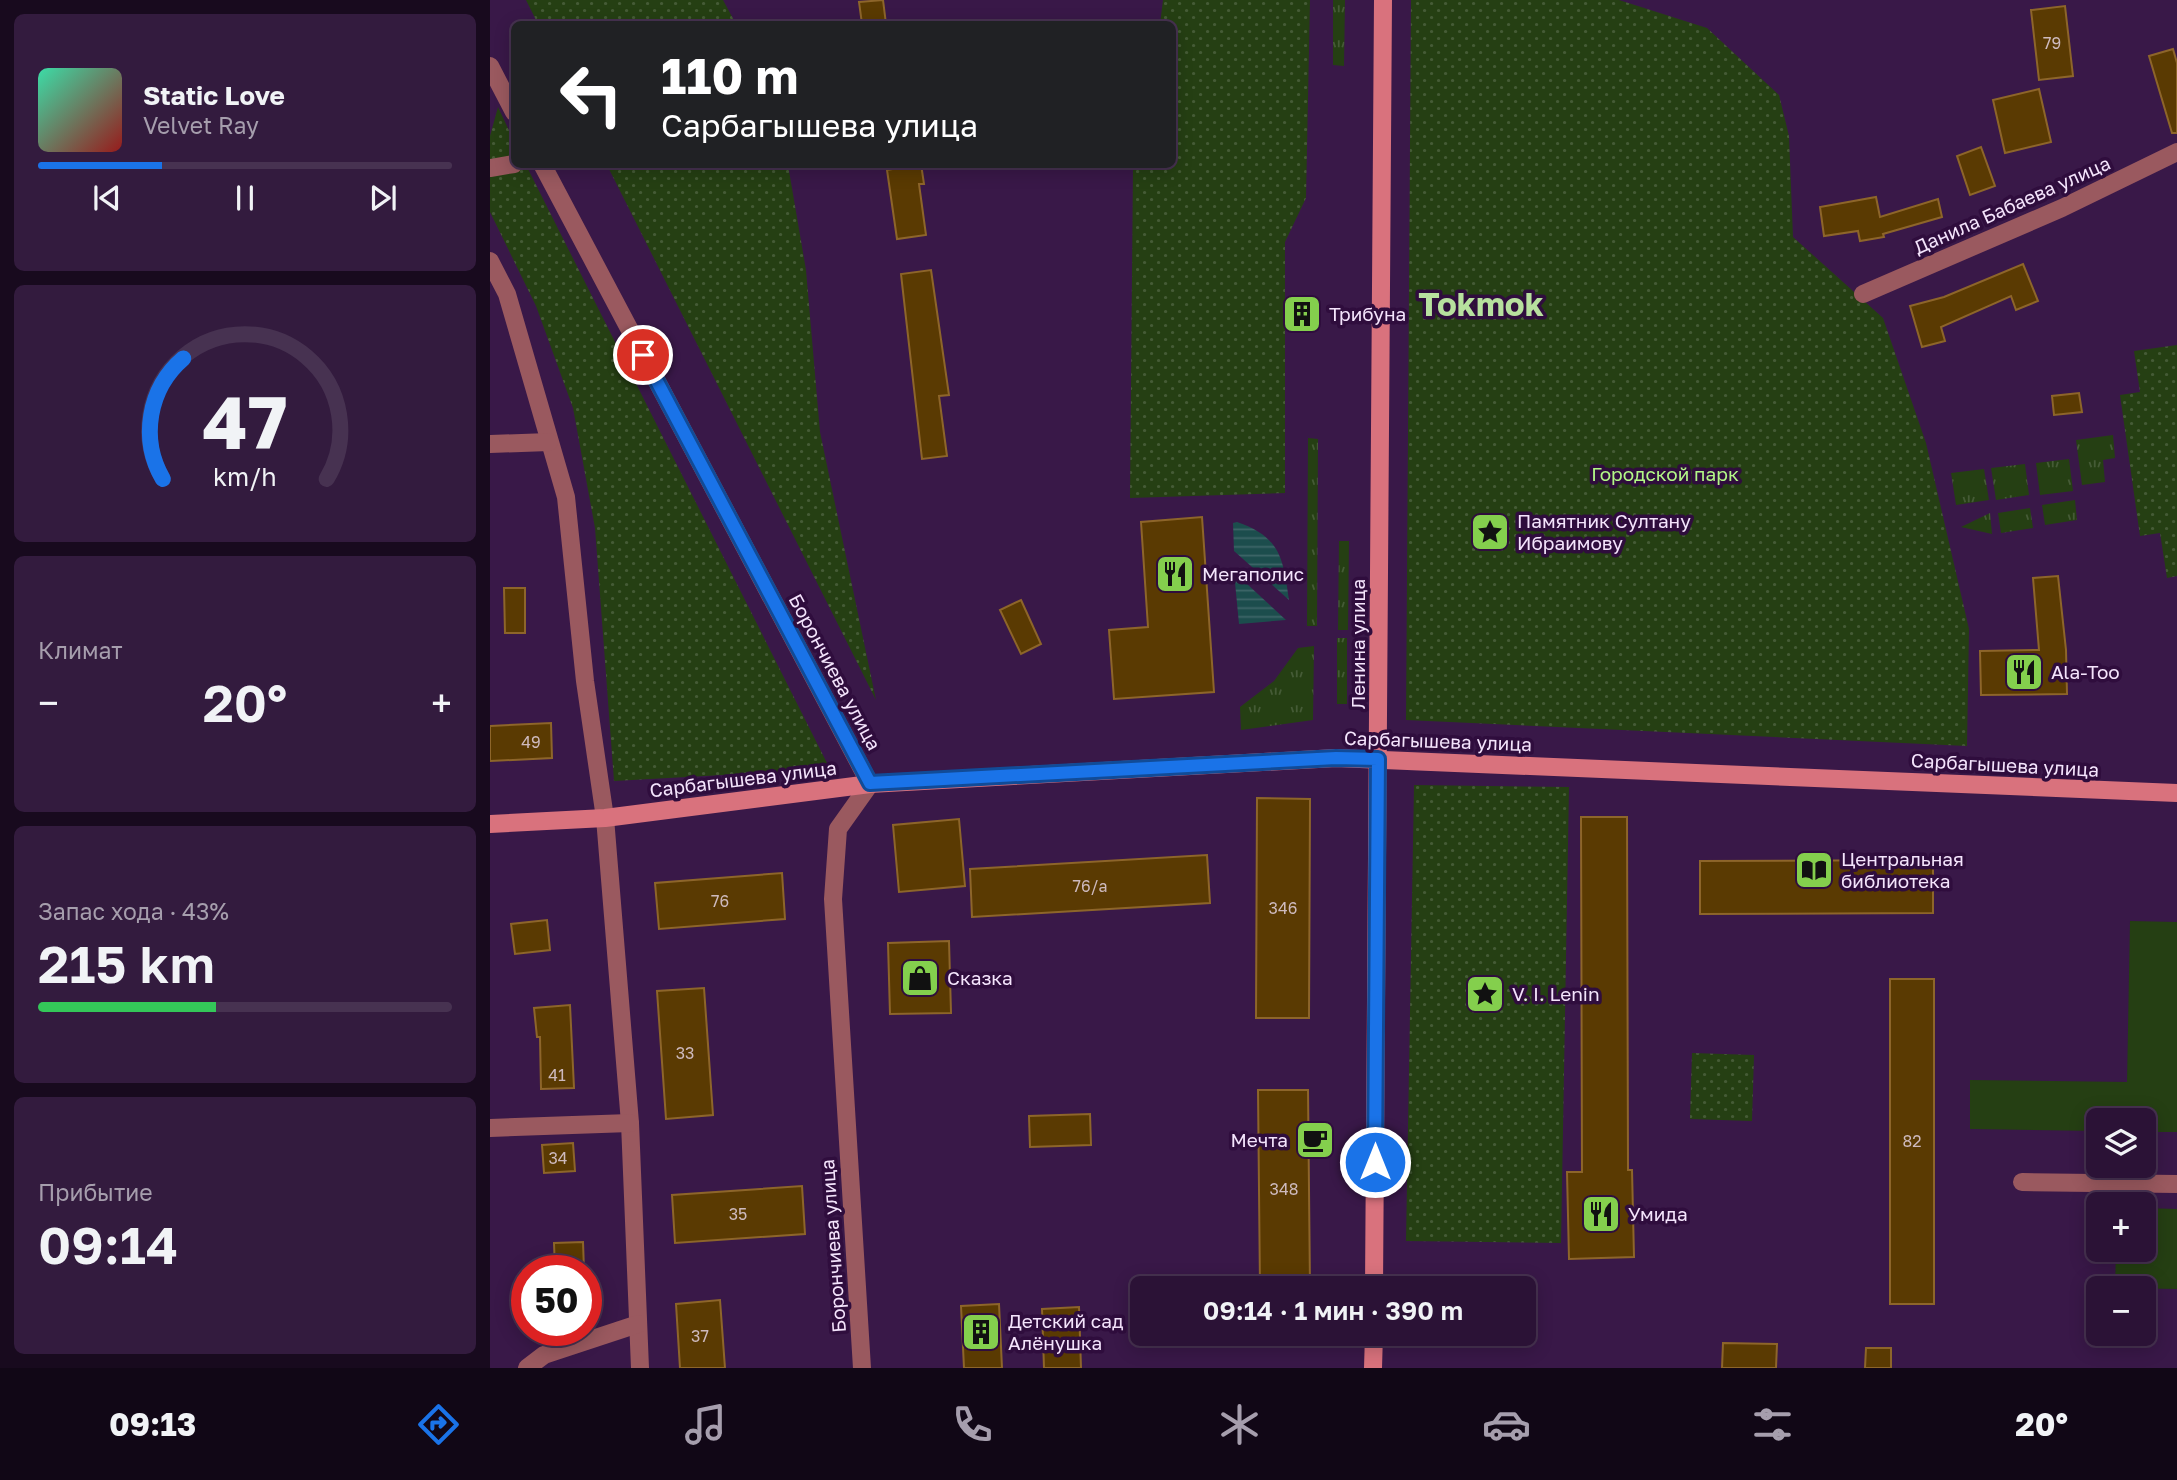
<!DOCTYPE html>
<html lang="ru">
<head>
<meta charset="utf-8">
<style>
  body { margin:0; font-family:"Golos Text",sans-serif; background:#331b3e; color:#f1f3f6; height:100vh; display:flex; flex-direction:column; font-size:26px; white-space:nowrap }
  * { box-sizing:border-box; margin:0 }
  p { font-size:23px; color:#a69ead }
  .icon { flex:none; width:38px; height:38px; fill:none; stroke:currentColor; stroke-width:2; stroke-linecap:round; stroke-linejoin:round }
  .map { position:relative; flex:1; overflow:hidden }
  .details { display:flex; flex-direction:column; gap:14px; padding:14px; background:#180a1e; width:490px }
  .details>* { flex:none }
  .top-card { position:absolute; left:21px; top:21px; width:665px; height:147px; border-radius:10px; box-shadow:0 4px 18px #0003,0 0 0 2px #473251; background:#202124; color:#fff; overflow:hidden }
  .fabs { position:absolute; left:1596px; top:1108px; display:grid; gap:14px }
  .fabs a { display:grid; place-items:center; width:70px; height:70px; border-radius:10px; background:#2b1236; box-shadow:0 4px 18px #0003,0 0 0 2px #473251; font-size:35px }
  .speed { position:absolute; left:21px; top:1255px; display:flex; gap:14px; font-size:35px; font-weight:700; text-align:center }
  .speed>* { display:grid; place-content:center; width:91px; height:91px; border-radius:50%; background:#2b1236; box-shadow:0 4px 18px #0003,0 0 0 2px #473251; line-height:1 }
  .speed .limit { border:10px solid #d22; background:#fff; color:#111 }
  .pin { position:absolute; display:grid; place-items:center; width:60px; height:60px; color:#fff; margin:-30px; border:4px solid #fff; border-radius:50%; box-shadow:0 2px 7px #0007 }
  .me { position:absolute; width:77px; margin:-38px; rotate:0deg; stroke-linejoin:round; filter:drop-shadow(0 0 5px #0008) }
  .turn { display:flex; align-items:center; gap:24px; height:147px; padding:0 35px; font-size:32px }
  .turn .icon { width:91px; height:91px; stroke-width:2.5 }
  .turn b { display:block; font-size:49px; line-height:60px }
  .big { font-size:52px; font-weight:600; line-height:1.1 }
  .details .widget { flex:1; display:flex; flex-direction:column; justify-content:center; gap:10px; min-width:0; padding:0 24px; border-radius:10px; background:#331b3e }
  .details .dial { align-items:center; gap:0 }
  .dial svg { height:182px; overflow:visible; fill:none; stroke:#473251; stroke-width:7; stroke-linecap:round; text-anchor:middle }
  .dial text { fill:#f1f3f6; stroke:none }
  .song { display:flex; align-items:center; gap:21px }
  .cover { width:84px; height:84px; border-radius:10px; background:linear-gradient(135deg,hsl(160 70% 55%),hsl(0 70% 35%)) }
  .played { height:7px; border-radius:4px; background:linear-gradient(90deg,#1a73e8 30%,#473251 30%) }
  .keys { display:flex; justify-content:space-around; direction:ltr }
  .heat { display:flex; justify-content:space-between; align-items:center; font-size:38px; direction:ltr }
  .charge { height:10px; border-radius:5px; background:linear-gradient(90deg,#34c759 43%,#473251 0) }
  .trip { position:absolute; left:640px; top:1276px; width:406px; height:70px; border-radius:10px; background:#2b1236; box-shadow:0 4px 18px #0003,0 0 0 2px #473251; font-weight:600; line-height:70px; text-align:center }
  .dock { display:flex; height:112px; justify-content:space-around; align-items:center; background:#110716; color:#a69ead }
  .dock .icon { width:49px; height:49px }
  .dock .selected { color:#1a73e8 }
  .dock b { font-size:32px; color:#f1f3f6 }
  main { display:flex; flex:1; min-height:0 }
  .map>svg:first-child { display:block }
  .grass { fill:url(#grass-tufts) }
  .park { fill:url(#park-dots) }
  .garden { fill:#253f13 }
  .water { fill:url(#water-rules) }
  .building { fill:#5a3a02; stroke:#8d652a; stroke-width:2 }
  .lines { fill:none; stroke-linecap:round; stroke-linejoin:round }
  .street { stroke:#9a595f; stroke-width:18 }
  .secondary { stroke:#d9727d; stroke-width:18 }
  .route-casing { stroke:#114b97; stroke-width:18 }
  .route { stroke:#1a73e8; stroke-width:12 }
  .labels { text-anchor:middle; stroke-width:7; stroke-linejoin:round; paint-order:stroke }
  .number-label { font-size:16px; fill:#cebabe }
  .street-label { font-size:19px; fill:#f4e4fc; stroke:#2f0d3d }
  .poi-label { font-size:19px; fill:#f4e4fc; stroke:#2f0d3d; text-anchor:start }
  .park-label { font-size:19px; fill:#b3f887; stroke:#2f0d3d }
  .town-label { font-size:33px; font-weight:bold; fill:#b7e19e; stroke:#2f0d3d }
</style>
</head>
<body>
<main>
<section class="details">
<div class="widget">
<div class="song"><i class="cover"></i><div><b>Static Love</b><p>Velvet Ray</p></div></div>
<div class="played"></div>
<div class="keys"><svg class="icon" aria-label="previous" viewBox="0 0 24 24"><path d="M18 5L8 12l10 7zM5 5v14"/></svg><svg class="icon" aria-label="pause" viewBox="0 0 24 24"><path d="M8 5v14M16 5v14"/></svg><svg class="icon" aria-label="next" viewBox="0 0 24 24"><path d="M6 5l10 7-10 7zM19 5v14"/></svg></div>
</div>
<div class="widget dial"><svg viewBox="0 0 100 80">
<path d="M14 69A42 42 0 1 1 86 69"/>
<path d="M14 69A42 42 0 0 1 23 16" stroke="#1a73e8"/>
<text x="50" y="56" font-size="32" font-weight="700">47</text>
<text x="50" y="72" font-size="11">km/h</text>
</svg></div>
<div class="widget"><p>Климат</p>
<div class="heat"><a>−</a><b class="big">20°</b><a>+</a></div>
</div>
<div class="widget"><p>Запас хода · 43%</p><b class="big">215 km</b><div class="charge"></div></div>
<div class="widget"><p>Прибытие</p><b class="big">09:14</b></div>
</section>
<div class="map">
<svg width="1687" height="1368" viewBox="0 0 1687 1368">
  <defs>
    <pattern id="grass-tufts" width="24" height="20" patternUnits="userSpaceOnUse" patternTransform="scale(1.75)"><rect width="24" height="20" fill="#253f13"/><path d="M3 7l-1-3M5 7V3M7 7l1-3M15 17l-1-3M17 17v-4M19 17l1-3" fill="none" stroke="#455b36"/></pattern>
    <pattern id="park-dots" width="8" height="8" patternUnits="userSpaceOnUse" patternTransform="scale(1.75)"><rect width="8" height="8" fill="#253f13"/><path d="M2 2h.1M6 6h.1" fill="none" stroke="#455b36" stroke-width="1.8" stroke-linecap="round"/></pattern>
    <pattern id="water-rules" width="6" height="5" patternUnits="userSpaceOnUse" patternTransform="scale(1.75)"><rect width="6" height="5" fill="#1c4d4d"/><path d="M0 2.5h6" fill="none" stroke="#3e6668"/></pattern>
  </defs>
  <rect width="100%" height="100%" fill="#391848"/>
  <g class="grass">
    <polygon points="843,0 855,0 854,66 843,65"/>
    <polygon points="1623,435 1625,458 1613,460 1615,482 1592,485 1586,440"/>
    <polygon points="818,438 828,439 827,626 817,626"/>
    <polygon points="1579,459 1583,491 1550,495 1546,463"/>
    <polygon points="1535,464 1539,495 1506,500 1501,468"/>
    <polygon points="1494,469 1499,500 1466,505 1461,473"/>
    <polygon points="1585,500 1587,520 1555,525 1552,505"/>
    <polygon points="1540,508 1543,528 1511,533 1508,513"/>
    <polygon points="1500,513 1502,534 1471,527"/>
    <polygon points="849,541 859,541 858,630 848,630"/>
    <rect x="847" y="638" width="10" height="66"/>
    <polygon points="824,646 823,720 751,730 750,707 784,681 808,648"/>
  </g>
  <g class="park">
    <polygon points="36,0 233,0 246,24 48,24"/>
    <polygon points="673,0 820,0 816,198 795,242 795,493 640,498 643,165 682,164 682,24 670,24"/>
    <polygon points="921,0 1129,0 1217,28 1289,95 1299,136 1303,237 1393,318 1436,443 1479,629 1477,746 916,720"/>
    <polygon points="8,107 24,141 24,164 36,165 340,769 124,781 105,528 83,408 46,306 0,212 0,136"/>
    <polygon points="117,165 298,165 316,270 330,432 386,700"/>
    <polygon points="1687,345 1687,576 1677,578 1670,533 1650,536 1630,395 1650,392 1644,351"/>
    <polygon points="924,785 1079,787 1071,1243 916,1241"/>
    <polygon points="1202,1053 1264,1055 1262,1121 1200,1119"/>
  </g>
  <g class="garden">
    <polygon points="1640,921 1687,922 1687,1132 1654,1132 1654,1120 1608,1120 1608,1131 1480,1129 1480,1080 1637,1082"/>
    <polygon points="1654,1208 1687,1209 1687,1289 1625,1288 1626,1250 1654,1250"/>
  </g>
  <g class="water">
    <path d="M 747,522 C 791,537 793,559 799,600 L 744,551 L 743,523 Z"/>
    <polygon points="744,572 796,620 749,624"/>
  </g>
  <g class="building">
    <polygon points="393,0 396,24 372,24 369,2"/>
    <polygon points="1575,6 1583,76 1549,80 1541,10"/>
    <polygon points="1683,49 1687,63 1687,133 1682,133 1659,56"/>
    <polygon points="1549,89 1561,142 1515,153 1503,100"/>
    <polygon points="1491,147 1505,186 1480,195 1467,156"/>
    <polygon points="431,164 434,184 429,184 436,235 407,239 397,170"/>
    <polygon points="1386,197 1390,217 1448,199 1452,217 1393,234 1394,237 1370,241 1368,231 1334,236 1330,207"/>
    <polygon points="1533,264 1548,301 1526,310 1521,296 1451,327 1455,341 1432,347 1420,306 1454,297"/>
    <polygon points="441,270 459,395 449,396 457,456 432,459 411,274"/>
    <polygon points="1589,393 1592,412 1564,415 1562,396"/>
    <polygon points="712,517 724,692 624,699 619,630 658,627 651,522"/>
    <polygon points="1568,576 1576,650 1577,694 1491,695 1490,651 1549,650 1543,578"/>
    <polygon points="14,588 35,588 35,633 15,633"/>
    <polygon points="531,600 551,644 531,654 510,610"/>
    <polygon points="61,723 62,758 0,761 0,726"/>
    <polygon points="767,798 820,799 819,1018 766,1018"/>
    <polygon points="1091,817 1137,817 1138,1170 1142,1170 1144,1257 1079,1259 1077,1172 1092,1172"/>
    <polygon points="469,819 475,886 409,892 403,825"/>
    <polygon points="717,855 720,903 482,917 480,869"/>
    <polygon points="1443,860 1443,913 1210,914 1210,861"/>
    <polygon points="292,873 295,919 169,929 165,883"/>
    <polygon points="57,920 60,950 25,954 21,924"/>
    <polygon points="459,941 461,1013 400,1014 398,943"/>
    <rect x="1400" y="979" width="44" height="325"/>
    <polygon points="214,988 223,1115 176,1119 167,991"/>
    <polygon points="80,1005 84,1088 51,1089 50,1037 47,1037 44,1008"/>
    <polygon points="768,1090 818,1090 820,1288 770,1288"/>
    <polygon points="600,1114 601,1145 540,1147 539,1116"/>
    <polygon points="83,1143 85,1171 54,1173 52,1145"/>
    <polygon points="312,1186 315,1234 185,1243 182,1195"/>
    <polygon points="93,1242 94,1270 65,1270 64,1243"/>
    <polygon points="230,1300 235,1368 190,1368 186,1304"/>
    <polygon points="509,1304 512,1368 474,1368 471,1306"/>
    <polygon points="589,1307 591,1368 554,1368 552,1309"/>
    <polygon points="1233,1343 1287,1344 1286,1368 1232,1368"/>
    <polygon points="1376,1348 1401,1348 1401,1368 1375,1368"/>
  </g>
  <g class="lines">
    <g class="street">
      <polyline points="0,66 24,112"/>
      <polyline points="52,164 380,784 348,829 343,899 372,1368"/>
      <polyline points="0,168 24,164"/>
      <polyline points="0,261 17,294 76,497 95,681 115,818 140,1123 150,1368"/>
      <polyline points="1373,294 1572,208 1687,152"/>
      <polyline points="0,444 59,442"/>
      <polyline points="0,1128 140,1123"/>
      <polyline points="1532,1182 1687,1184"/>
      <polyline points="37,1368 54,1355 148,1324"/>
    </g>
    <g class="secondary">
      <polyline points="0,824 115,818 380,784 846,758 1687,793"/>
      <polyline points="884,1288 893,0"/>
      <polyline points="883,1368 884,1334"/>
    </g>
  </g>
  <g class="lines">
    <defs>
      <polyline id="route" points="153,355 380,783 846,758 888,759 885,1162"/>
    </defs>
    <use href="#route" class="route-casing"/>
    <use href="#route" class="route"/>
  </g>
  <defs>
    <symbol id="building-square" viewBox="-11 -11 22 22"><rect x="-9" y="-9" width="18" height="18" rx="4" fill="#84cf4d" stroke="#2f0d3d"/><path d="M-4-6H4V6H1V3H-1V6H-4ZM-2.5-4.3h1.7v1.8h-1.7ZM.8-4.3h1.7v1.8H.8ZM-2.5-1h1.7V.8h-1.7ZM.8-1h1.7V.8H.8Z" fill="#111"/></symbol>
    <symbol id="sight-square" viewBox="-11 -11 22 22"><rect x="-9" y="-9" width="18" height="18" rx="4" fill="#84cf4d" stroke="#2f0d3d"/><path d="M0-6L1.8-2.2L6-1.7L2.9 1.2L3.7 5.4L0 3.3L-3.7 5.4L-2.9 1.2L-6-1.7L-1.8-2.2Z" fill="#111"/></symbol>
    <symbol id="restaurant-square" viewBox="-11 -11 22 22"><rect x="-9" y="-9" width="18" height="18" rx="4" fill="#84cf4d" stroke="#2f0d3d"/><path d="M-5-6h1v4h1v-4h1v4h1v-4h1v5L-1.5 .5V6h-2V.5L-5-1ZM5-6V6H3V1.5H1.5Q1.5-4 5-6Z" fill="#111"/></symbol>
    <symbol id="library-square" viewBox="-11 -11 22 22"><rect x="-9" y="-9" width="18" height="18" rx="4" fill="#84cf4d" stroke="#2f0d3d"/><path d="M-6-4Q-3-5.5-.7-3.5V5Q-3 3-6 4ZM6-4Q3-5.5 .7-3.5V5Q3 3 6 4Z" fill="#111"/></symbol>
    <symbol id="shop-square" viewBox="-11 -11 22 22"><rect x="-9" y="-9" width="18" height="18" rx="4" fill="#84cf4d" stroke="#2f0d3d"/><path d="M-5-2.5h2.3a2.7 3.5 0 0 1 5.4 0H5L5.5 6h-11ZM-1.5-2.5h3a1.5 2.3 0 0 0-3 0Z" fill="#111"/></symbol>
    <symbol id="cafe-square" viewBox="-11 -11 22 22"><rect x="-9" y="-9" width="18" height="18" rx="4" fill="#84cf4d" stroke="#2f0d3d"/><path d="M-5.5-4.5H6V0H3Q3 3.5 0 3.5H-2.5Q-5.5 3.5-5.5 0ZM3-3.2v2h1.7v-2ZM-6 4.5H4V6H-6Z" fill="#111"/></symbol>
  </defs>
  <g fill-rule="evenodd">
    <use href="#building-square" x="790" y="292" width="44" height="44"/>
    <use href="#sight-square" x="978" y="510" width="44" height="44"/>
    <use href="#restaurant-square" x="663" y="552" width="44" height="44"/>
    <use href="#restaurant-square" x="1512" y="650" width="44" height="44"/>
    <use href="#library-square" x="1302" y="848" width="44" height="44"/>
    <use href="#shop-square" x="408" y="956" width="44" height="44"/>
    <use href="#sight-square" x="973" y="972" width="44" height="44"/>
    <use href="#cafe-square" x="803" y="1118" width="44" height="44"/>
    <use href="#restaurant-square" x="1089" y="1192" width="44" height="44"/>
    <use href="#building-square" x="469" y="1310" width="44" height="44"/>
  </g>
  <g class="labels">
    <g class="number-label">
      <text x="1562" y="49">79</text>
      <text x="41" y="748">49</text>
      <text x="600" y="892">76/а</text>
      <text x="230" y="907">76</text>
      <text x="793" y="914">346</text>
      <text x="195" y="1059">33</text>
      <text x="67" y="1081">41</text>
      <text x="1422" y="1147">82</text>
      <text x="68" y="1164">34</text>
      <text x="794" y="1195">348</text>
      <text x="248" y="1220">35</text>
      <text x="210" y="1342">37</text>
    </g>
    <g class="street-label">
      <text transform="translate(1522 205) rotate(-24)" y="7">Данила Бабаева улица</text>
      <text transform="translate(868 644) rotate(-90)" y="7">Ленина улица</text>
      <text transform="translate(345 672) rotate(62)" y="7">Борончиева улица</text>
      <text transform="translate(948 741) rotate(2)" y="7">Сарбагышева улица</text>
      <text transform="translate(1515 765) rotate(3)" y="7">Сарбагышева улица</text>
      <text transform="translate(253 779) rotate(-7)" y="7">Сарбагышева улица</text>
      <text transform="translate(343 1246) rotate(-94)" y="7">Борончиева улица</text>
    </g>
    <g class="poi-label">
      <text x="839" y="321">Трибуна</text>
      <text x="1027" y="528">Памятник Султану<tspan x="1027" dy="22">Ибраимову</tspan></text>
      <text x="712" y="581">Мегаполис</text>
      <text x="1561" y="679">Ala-Too</text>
      <text x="1351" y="866">Центральная<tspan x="1351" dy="22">библиотека</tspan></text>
      <text x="457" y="985">Сказка</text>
      <text x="1022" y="1001">V. I. Lenin</text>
      <text x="798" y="1147" text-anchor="end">Мечта</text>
      <text x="1138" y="1221">Умида</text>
      <text x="518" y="1328">Детский сад<tspan x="518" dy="22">Алёнушка</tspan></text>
    </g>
    <g class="park-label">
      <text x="1175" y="481">Городской парк</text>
    </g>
    <g class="town-label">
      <text x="991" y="316">Tokmok</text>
    </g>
  </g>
</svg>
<div class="fabs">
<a><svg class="icon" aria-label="layers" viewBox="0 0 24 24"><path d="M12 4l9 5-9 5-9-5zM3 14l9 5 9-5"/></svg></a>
<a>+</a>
<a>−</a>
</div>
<div class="speed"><div class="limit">50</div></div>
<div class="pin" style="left:153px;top:355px;background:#d93025"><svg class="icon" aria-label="arrive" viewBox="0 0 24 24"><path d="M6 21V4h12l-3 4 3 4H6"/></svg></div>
<svg class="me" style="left:885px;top:1162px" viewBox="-20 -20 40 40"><circle r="17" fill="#1a73e8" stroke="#fff" stroke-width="3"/><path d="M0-11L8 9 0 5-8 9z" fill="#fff"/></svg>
<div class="trip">09:14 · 1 мин · 390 m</div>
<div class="top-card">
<div class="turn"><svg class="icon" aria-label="left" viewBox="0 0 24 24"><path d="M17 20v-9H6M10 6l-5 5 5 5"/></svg><div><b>110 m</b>Сарбагышева улица</div></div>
</div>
</div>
</main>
<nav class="dock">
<b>09:13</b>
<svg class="icon selected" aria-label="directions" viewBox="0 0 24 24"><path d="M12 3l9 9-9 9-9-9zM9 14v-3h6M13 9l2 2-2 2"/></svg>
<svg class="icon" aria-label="music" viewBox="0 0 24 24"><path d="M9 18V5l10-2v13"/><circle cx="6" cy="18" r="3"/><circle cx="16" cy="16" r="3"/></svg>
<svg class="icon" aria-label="phone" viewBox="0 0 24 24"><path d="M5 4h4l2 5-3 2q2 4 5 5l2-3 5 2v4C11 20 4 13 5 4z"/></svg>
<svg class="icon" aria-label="climate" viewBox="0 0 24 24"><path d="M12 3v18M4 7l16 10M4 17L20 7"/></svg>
<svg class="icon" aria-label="car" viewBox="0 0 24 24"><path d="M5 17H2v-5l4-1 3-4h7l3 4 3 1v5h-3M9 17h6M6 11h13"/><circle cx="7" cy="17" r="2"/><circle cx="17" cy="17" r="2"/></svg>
<svg class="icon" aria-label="filters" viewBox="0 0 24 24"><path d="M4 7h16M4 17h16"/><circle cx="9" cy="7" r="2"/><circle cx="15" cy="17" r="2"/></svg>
<b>20°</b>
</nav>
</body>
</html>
